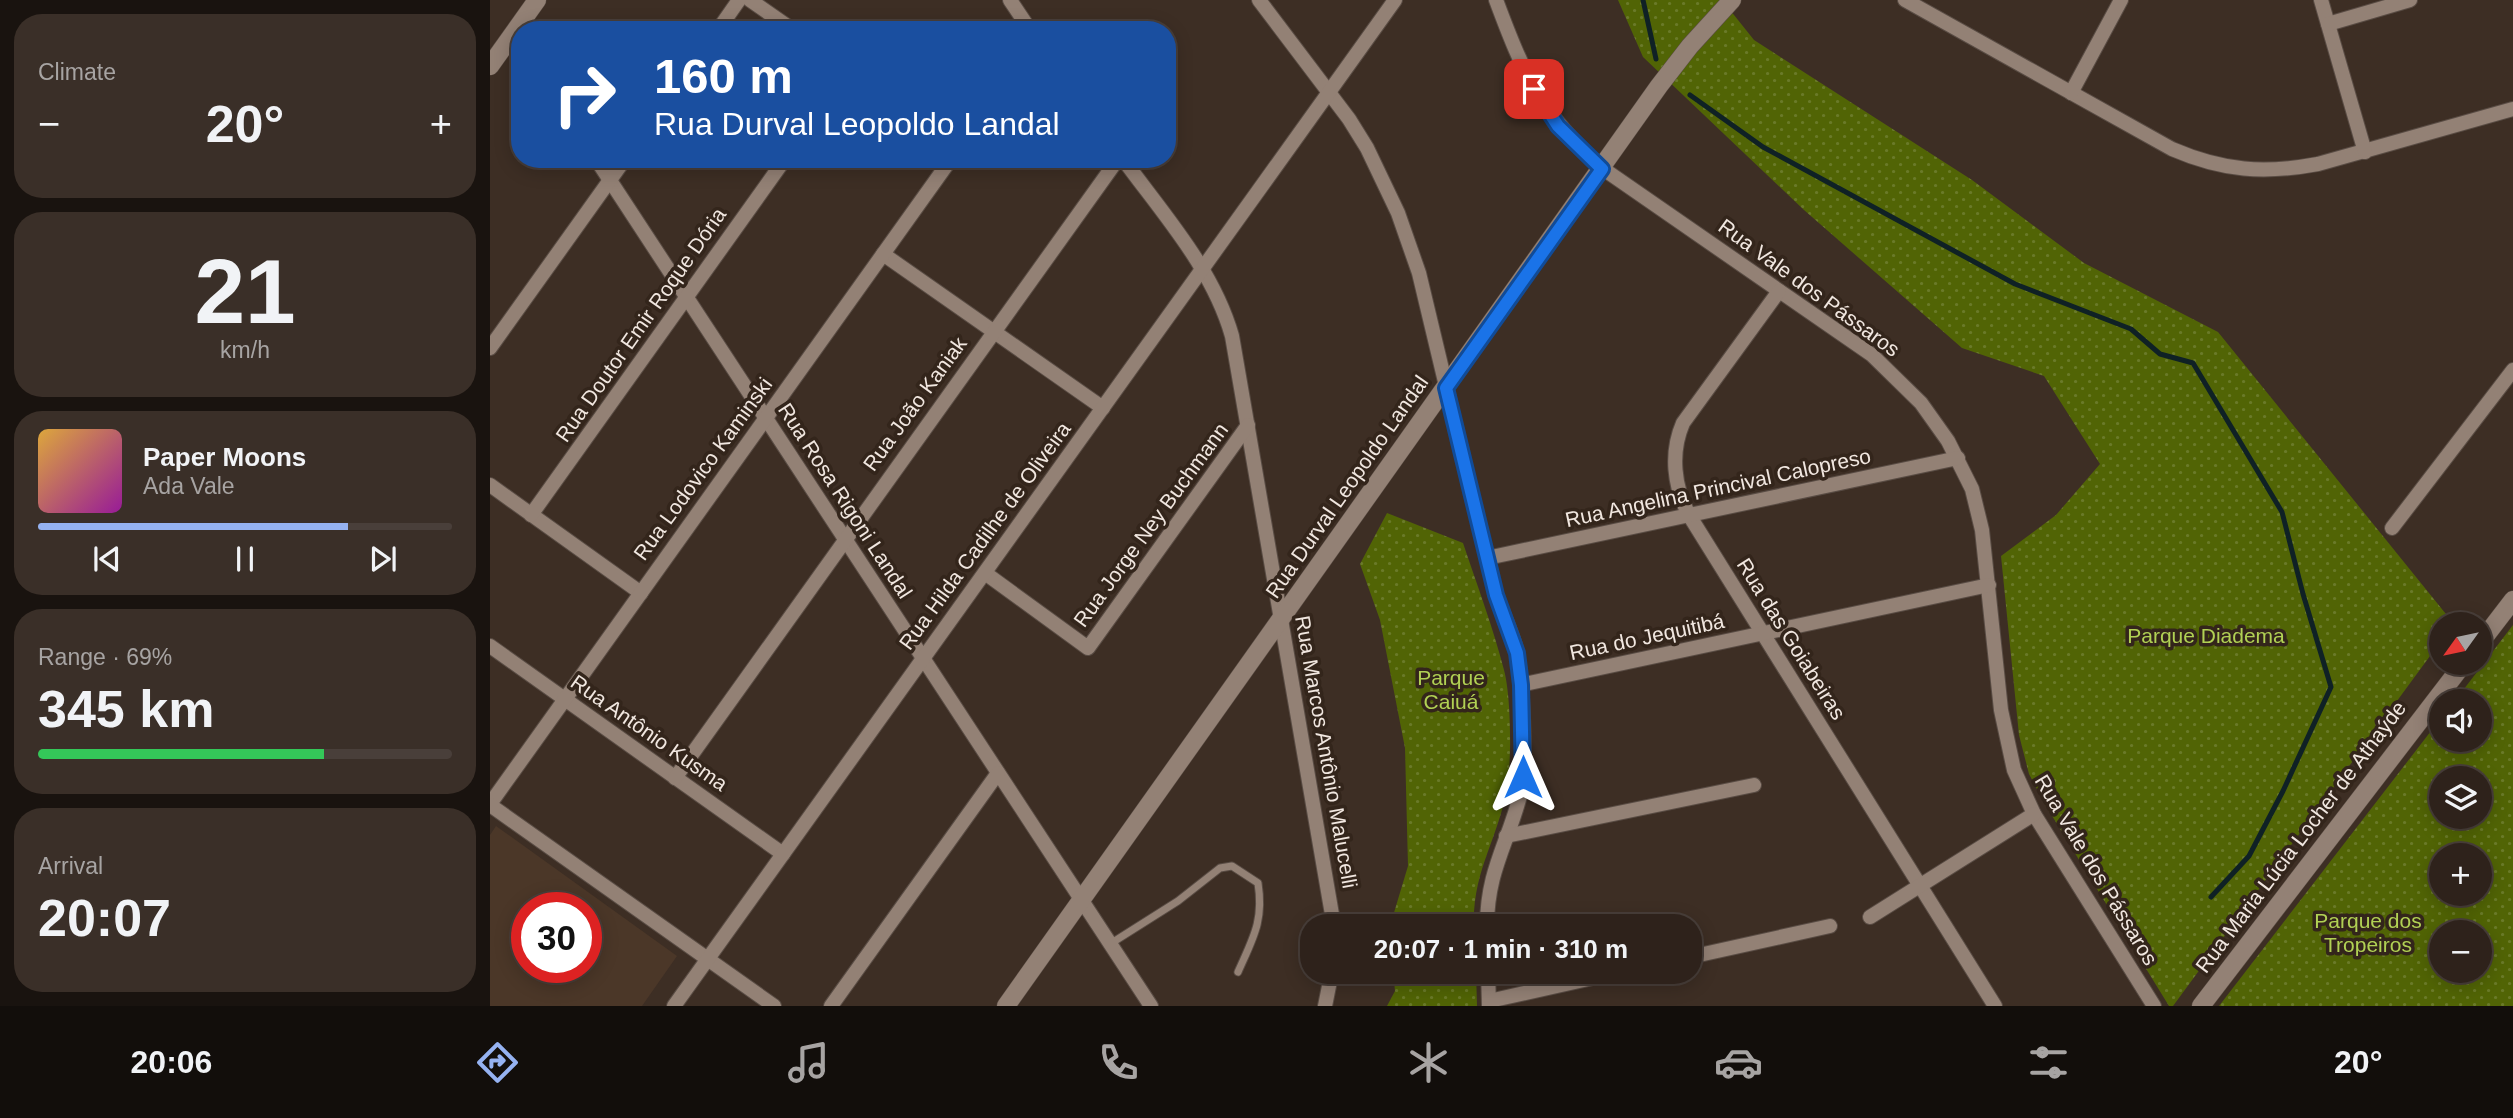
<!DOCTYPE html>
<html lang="en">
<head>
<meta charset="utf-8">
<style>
  body { margin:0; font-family:Arial,sans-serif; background:#3a2f28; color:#f1f3f6; height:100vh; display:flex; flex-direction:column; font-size:26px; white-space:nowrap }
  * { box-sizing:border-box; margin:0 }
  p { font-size:23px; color:#a7a4a3 }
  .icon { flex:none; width:38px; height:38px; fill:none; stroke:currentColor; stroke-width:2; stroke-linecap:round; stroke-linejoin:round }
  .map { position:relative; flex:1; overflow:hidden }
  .details { display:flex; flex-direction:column; gap:14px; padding:14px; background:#19130f; width:490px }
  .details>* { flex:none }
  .hud { position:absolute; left:21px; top:21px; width:665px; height:147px; border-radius:28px; box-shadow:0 4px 18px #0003,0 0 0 2px #493f3a; background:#1a4fa0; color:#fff; overflow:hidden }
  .needle { width:46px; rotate:237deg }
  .fabs { position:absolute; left:1939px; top:612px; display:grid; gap:14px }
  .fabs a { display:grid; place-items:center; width:63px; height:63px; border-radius:50%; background:#2e221b; box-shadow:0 4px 18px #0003,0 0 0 2px #493f3a; font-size:35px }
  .speed { position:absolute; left:21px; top:892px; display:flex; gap:14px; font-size:35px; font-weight:700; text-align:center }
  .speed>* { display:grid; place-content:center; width:91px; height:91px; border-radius:50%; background:#2e221b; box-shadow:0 4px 18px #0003,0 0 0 2px #493f3a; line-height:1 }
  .speed .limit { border:10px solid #d22; background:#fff; color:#111 }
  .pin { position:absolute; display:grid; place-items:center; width:60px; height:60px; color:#fff; margin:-30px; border-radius:14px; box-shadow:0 4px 10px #0006 }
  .me { position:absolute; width:77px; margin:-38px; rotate:0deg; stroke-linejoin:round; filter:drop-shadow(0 0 5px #0008) }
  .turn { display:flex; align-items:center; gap:24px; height:147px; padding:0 28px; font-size:32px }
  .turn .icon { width:91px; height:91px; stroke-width:2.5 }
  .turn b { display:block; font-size:49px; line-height:60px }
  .big { font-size:52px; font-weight:600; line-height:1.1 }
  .details .card { flex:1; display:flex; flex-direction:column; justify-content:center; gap:10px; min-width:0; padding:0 24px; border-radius:28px; background:#3a2f28 }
  .details .dial { align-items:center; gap:0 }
  .dial b { font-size:91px; line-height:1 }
  .song { display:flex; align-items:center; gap:21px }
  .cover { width:84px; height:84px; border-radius:10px; background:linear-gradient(135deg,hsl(40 70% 55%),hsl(300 70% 35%)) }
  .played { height:7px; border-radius:4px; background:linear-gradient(90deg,#95b2f1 75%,#493f3a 75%) }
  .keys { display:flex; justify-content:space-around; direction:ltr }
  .heat { display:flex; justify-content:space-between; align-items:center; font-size:38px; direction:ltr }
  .charge { height:10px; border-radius:5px; background:linear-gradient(90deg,#34c759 69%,#493f3a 0) }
  .trip { position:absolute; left:810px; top:914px; width:402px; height:70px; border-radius:28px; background:#2e221b; box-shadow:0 4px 18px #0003,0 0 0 2px #493f3a; font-weight:600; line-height:70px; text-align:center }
  .tabs { display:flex; height:112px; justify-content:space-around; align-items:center; background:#120e0b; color:#a7a4a3 }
  .tabs .icon { width:49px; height:49px }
  .tabs .on { color:#95b2f1 }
  .tabs b { font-size:32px; color:#f1f3f6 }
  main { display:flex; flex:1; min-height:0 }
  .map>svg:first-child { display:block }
  .built { fill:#4b3728; fill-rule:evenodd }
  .park { fill:url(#park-dots); fill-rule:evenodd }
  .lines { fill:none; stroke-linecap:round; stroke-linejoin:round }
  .stream { stroke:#0f2125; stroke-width:5 }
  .service-casing { stroke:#594c44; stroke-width:9 }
  .minor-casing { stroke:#594c44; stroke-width:16 }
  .tertiary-casing { stroke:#594c44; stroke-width:19 }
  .secondary-casing { stroke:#594c44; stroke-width:19 }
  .service { stroke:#938175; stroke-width:7 }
  .minor { stroke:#938175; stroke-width:14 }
  .tertiary { stroke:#938175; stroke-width:18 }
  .secondary { stroke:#938175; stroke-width:18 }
  .route-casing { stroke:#114b97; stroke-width:18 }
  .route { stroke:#1a73e8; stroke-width:12 }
  .labels { text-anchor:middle; stroke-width:7; stroke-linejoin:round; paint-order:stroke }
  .street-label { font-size:21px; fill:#f1e7e0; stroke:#33251b }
  .park-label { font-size:21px; fill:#b1d154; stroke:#33251b }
</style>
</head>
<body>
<main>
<section class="details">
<div class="card"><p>Climate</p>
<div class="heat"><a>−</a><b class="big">20°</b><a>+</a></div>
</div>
<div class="card dial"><b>21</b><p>km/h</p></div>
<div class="card">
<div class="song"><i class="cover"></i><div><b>Paper Moons</b><p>Ada Vale</p></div></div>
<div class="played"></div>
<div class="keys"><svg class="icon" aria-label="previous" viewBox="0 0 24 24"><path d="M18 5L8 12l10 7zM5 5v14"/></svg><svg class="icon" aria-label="pause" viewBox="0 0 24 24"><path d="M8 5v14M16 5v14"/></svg><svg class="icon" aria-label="next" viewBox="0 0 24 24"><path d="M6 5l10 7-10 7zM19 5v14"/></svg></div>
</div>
<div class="card"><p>Range · 69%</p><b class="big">345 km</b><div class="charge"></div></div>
<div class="card"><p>Arrival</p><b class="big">20:07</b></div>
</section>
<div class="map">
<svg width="2023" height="1006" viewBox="0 0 2023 1006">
  <defs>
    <pattern id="park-dots" width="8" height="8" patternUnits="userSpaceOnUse" patternTransform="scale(1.75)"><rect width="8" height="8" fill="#516405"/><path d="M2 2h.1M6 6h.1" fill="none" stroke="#6a7a29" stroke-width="1.8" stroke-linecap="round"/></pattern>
  </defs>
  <rect width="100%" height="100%" fill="#3d2e24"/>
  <path class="built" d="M 6,826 L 187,956 L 152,1006 L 0,1006 L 0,835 ZM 37,908 L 96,908 L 96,968 L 37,968 Z"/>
  <g class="park">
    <polygon points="1128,0 1232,0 1264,40 1482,180 1594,263 1728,332 1964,624 1951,625 1951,641 1683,1006 1679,1006 1556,806 1539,774 1529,735 1511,556 1566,515 1610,464 1554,376 1472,348 1314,210 1153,57"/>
    <path d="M 897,513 L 973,543 C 987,585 1003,627 1014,670 C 1021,696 1022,760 1017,787 C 1009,838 982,871 984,926 L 900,926 L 918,866 L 915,748 L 890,620 L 870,564 Z"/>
    <path d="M 2023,625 L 2023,1006 L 1729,1006 L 1951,718 L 1951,740 L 1990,740 L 1990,702 L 1964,702 ZM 1951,779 L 1990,779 L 1990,817 L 1951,817 ZM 1951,856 L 1990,856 L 1990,894 L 1951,894 ZM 1951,933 L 1990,933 L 1990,971 L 1951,971 Z"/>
    <polygon points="903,971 986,971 987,1006 897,1006 905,991"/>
  </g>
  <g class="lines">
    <g class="stream">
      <polyline points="1153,0 1166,59"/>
      <polyline points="1200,95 1273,147 1525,284 1641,329 1670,354 1703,363 1792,512 1813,594 1841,687 1793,791 1759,856 1721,897"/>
    </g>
    <defs>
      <path id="service" d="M 620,944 L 688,901 L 730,868 L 742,866 L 768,883 C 774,921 763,938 748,972"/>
      <g id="minor">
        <polyline points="260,0 303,30"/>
        <polyline points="520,0 540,30"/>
        <path d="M 769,0 L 859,119 L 877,148 L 908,213 L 929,273 L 1006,595 C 1012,612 1020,628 1025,645 C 1033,672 1037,770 1030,796 C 1017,845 997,872 997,926"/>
        <path d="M 1006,0 C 1034,75 1051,114 1112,168 L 1382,355 L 1431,403 L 1458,441 L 1482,489 L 1492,530 L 1511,710 L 1524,770 L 1544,814 L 1664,1006"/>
        <path d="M 1415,0 L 1682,149 C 1733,171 1774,174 1828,164 L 2023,109"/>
        <polyline points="1831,0 1875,152"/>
        <polyline points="1838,24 1920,0"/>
        <polyline points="228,30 249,0"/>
        <polyline points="1581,93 1631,0"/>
        <polyline points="106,159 661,1006"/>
        <path d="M 633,159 C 674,215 723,269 742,336 L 844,926"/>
        <polyline points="393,254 613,408"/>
        <path d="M 1289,291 L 1193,423 C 1180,453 1184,487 1199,515 L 1505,1006"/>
        <polyline points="0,348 135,159"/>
        <polyline points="0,485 151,593"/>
        <polyline points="41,515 295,159"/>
        <polyline points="1902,528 2023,370"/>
        <polyline points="997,558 1468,458"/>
        <polyline points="495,573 598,648 758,425"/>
        <polyline points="0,646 293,854"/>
        <polyline points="1030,685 1499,585"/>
        <polyline points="185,778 628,159"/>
        <polyline points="0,804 461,159"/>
        <polyline points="0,805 284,1006"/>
        <polyline points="1016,836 1264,785"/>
        <polyline points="1380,917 1544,814"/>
        <polyline points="1200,957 1340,926"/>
        <polyline points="998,971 999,1006"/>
        <polyline points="999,1001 1134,971"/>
        <polyline points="184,1006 905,0"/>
        <polyline points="341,1006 508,773"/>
        <polyline points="835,1006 842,971"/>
      </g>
      <g id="tertiary">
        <polyline points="1990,643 2023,600"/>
        <polyline points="516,1006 1169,86 1200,46 1242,0"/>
        <polyline points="1711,1006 1974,663"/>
      </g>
      <polyline id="secondary" points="0,66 47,0"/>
    </defs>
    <use href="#service" class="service-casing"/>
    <use href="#minor" class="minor-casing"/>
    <use href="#tertiary" class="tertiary-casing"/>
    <use href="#secondary" class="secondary-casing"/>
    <use href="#service" class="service"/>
    <use href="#minor" class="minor"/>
    <use href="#tertiary" class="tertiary"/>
    <use href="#secondary" class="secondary"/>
  </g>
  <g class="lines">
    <defs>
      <polyline id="route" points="1033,777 1031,685 1027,653 1006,595 956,388 1112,169 1068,126 1044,89"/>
    </defs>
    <use href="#route" class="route-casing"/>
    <use href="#route" class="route"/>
  </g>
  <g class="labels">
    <g class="street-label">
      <text transform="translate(1319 288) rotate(36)" y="7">Rua Vale dos Pássaros</text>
      <text transform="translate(151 325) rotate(-55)" y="7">Rua Doutor Emir Roque Dória</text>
      <text transform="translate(425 404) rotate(-54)" y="7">Rua João Kaniak</text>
      <text transform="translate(213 469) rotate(-54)" y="7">Rua Lodovico Kaminski</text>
      <text transform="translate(857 487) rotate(-55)" y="7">Rua Durval Leopoldo Landal</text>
      <text transform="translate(1228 488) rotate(-12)" y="7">Rua Angelina Princival Calopreso</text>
      <text transform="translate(355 501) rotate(57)" y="7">Rua Rosa Rigoni Landal</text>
      <text transform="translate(661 525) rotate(-54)" y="7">Rua Jorge Ney Buchmann</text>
      <text transform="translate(495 536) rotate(-54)" y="7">Rua Hilda Cadilhe de Oliveira</text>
      <text transform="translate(1157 637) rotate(-12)" y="7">Rua do Jequitibá</text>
      <text transform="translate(1301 639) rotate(58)" y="7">Rua das Goiabeiras</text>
      <text transform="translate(159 733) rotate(35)" y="7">Rua Antônio Kusma</text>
      <text transform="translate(836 752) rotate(80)" y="7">Rua Marcos Antônio Malucelli</text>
      <text transform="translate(1811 837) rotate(-53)" y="7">Rua Maria Lúcia Locher de Athaýde</text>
      <text transform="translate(1606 870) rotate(59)" y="7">Rua Vale dos Pássaros</text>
    </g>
    <g class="park-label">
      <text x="1716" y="643">Parque Diadema</text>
      <text x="961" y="685">Parque<tspan x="961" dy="24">Caiuá</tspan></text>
      <text x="1878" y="928">Parque dos<tspan x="1878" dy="24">Tropeiros</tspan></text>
    </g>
  </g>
</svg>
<div class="fabs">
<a><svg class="needle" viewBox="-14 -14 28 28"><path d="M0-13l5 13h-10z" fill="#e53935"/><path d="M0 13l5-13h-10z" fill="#a7a4a3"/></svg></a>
<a><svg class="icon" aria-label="sound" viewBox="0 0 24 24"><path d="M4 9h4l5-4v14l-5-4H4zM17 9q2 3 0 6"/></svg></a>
<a><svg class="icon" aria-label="layers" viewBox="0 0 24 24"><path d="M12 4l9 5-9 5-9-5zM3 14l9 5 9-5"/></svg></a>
<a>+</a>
<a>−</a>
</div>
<div class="speed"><div class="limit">30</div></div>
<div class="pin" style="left:1044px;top:89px;background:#d93025"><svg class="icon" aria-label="arrive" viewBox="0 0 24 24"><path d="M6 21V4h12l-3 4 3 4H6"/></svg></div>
<svg class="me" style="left:1033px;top:777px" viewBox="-20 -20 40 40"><path d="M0-17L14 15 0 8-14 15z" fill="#1a73e8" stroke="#fff" stroke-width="4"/></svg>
<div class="trip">20:07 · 1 min · 310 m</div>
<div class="hud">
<div class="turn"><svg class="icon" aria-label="right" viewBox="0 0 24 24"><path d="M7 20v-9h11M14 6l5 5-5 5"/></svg><div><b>160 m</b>Rua Durval Leopoldo Landal</div></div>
</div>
</div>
</main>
<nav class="tabs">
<b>20:06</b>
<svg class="icon on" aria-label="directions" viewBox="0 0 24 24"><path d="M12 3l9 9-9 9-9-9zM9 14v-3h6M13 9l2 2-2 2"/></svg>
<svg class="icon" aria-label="music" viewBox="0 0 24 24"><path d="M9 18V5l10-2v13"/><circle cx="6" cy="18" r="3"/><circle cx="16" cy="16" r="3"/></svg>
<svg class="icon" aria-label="phone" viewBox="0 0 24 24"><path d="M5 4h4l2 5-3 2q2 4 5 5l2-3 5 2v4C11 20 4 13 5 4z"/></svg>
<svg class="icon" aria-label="climate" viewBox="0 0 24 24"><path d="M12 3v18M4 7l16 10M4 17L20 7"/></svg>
<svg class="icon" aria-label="car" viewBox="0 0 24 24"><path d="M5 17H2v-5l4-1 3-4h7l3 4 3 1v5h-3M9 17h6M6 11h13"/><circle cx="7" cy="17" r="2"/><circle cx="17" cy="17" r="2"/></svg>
<svg class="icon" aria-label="filters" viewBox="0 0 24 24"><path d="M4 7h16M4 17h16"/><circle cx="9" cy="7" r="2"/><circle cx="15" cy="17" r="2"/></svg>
<b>20°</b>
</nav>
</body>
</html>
